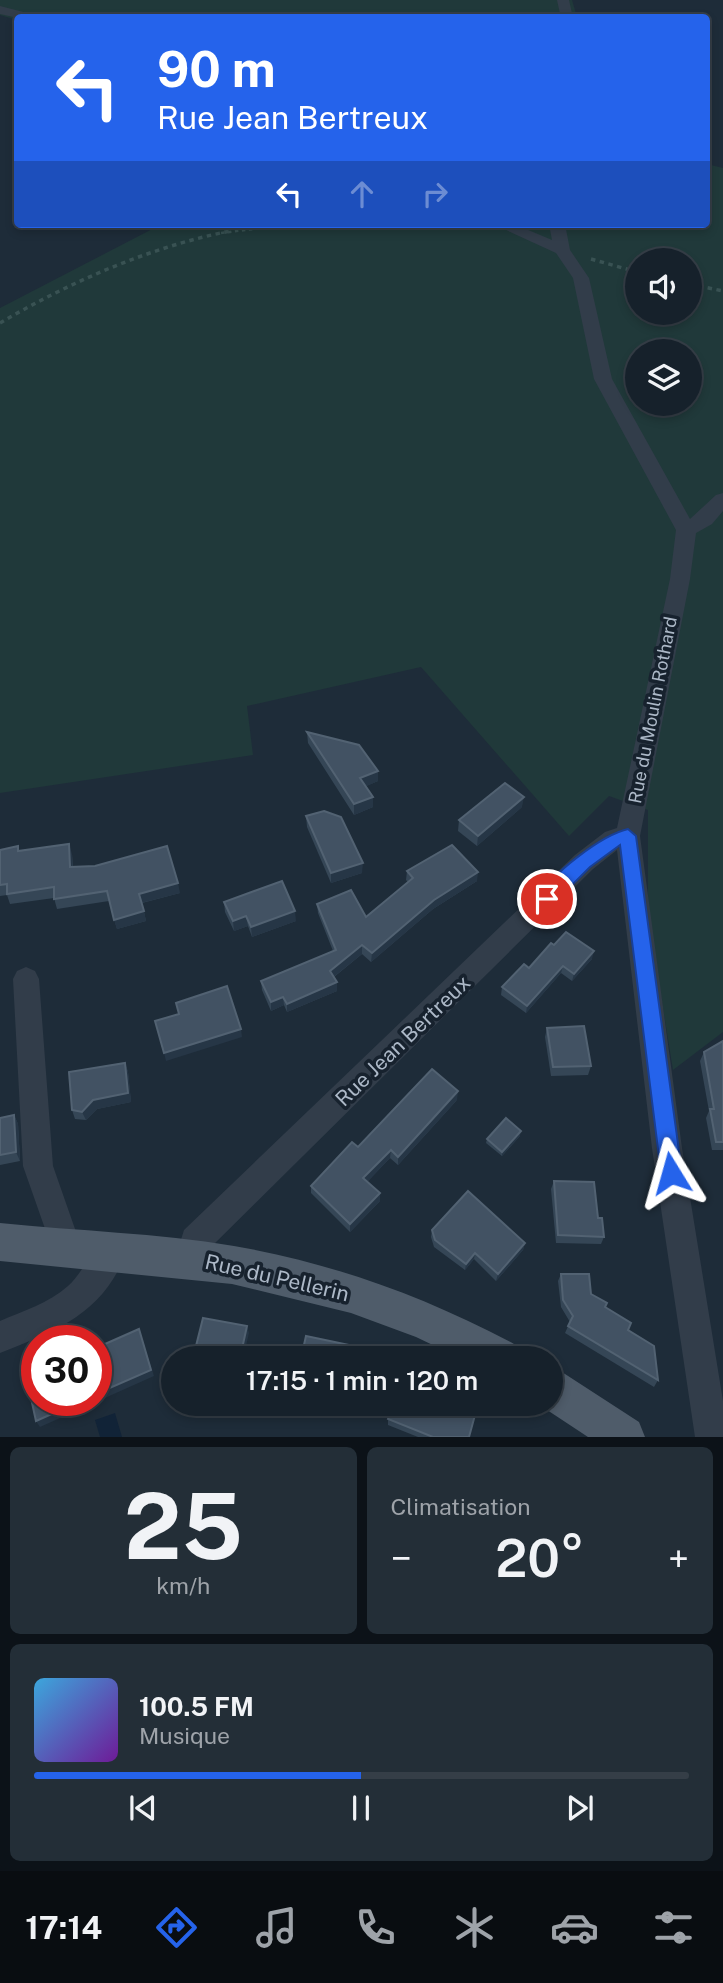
<!DOCTYPE html>
<html lang="fr">
<head>
<meta charset="utf-8">
<style>
  body { margin:0; font-family:"Public Sans",sans-serif; background:#232e37; color:#f1f3f6; height:100vh; display:flex; flex-direction:column; font-size:26px; white-space:nowrap }
  * { box-sizing:border-box; margin:0 }
  p { font-size:23px; color:#9ea3a9 }
  .icon { flex:none; width:38px; height:38px; fill:none; stroke:currentColor; stroke-width:2; stroke-linecap:round; stroke-linejoin:round }
  .map { position:relative; height:1437px; overflow:hidden }
  .details { display:flex; flex-direction:column; gap:10px; padding:10px; background:#0c1218; flex:1 }
  .details>* { flex:none }
  .hud { position:absolute; left:14px; top:14px; width:696px; height:214px; border-radius:7px; box-shadow:0 4px 10px #0003,0 0 0 2px #353e47; background:#2563eb; color:#fff; overflow:hidden }
  .controls { position:absolute; left:625px; top:248px; display:grid; gap:14px }
  .controls a { display:grid; place-items:center; width:77px; height:77px; border-radius:50%; background:#16212b; box-shadow:0 4px 10px #0003,0 0 0 2px #353e47; font-size:35px }
  .speed { position:absolute; left:21px; top:1325px; display:flex; gap:14px; font-size:35px; font-weight:700; text-align:center }
  .speed>* { display:grid; place-content:center; width:91px; height:91px; border-radius:50%; background:#16212b; box-shadow:0 4px 10px #0003,0 0 0 2px #353e47; line-height:1 }
  .speed .limit { border:10px solid #d22; background:#fff; color:#111 }
  .pin { position:absolute; display:grid; place-items:center; width:60px; height:60px; color:#fff; margin:-30px; border:4px solid #fff; border-radius:50%; box-shadow:0 2px 7px #0007 }
  .me { position:absolute; width:77px; margin:-38px; rotate:352deg; stroke-linejoin:round; filter:drop-shadow(0 0 5px #0008) }
  .turn { display:flex; align-items:center; gap:24px; height:147px; padding:0 28px; font-size:32px }
  .turn .icon { width:91px; height:91px; stroke-width:2.5 }
  .turn b { display:block; font-size:49px; line-height:60px }
  .lanes { display:flex; align-items:center; height:66px; padding:0 28px; background:#0003; justify-content:center; gap:35px; direction:ltr }
  .lanes .off { opacity:.35 }
  .big { font-size:52px; font-weight:600; line-height:1.1 }
  .details .tile { flex:1; display:flex; flex-direction:column; justify-content:center; gap:10px; min-width:0; padding:0 24px; border-radius:10px; background:#232e37 }
  .details .dial { align-items:center; gap:0 }
  .dial b { font-size:91px; line-height:1 }
  .song { display:flex; align-items:center; gap:21px }
  .cover { width:84px; height:84px; border-radius:10px; background:linear-gradient(135deg,hsl(200 70% 55%),hsl(280 70% 35%)) }
  .played { height:7px; border-radius:4px; background:linear-gradient(90deg,#2563eb 50%,#353e47 50%) }
  .keys { display:flex; justify-content:space-around; direction:ltr }
  .heat { display:flex; justify-content:space-between; align-items:center; font-size:38px; direction:ltr }
  .details .tiles { flex:1; display:grid; gap:10px; grid-template-columns:1fr 1fr }
  .tile:last-child { grid-column:span 2 }
  .trip { position:absolute; left:161px; top:1346px; width:402px; height:70px; border-radius:35px; background:#16212b; box-shadow:0 4px 10px #0003,0 0 0 2px #353e47; font-weight:600; line-height:70px; text-align:center }
  .menu { display:flex; height:112px; justify-content:space-around; align-items:center; background:#090d11; color:#9ea3a9 }
  .menu .icon { width:49px; height:49px }
  .menu .selected { color:#2563eb }
  .menu b { font-size:32px; color:#f1f3f6 }
  .map>svg:first-child { display:block }
  .green { fill:#20393a; fill-rule:evenodd }
  .water { fill:#112337 }
  .lines { fill:none; stroke-linecap:round; stroke-linejoin:round }
  .path-far1 { stroke:#395253; stroke-width:2.5; stroke-dasharray:3.5 3.5; stroke-linecap:butt }
  .path { stroke:#395253; stroke-width:3.5; stroke-dasharray:4.5 4.5; stroke-linecap:butt }
  .minor { fill:#323d4a; fill-rule:evenodd }
  .major { fill:#4f5c6a; fill-rule:evenodd }
  .wall { fill:#354656 }
  .shaded-wall { fill:#263646 }
  .building { fill:#425263; stroke:#526272; stroke-width:2 }
  .route { fill:#2563eb; stroke:#184099; stroke-width:2 }
  .labels { text-anchor:middle; stroke-width:7; stroke-linejoin:round; paint-order:stroke }
  .street-label { font-size:18px; fill:#acb8c7; stroke:#17222e }
  .near-street-label { font-size:21px; fill:#acb8c7; stroke:#17222e }
</style>
</head>
<body>
<div class="map">
<svg width="723" height="1437" viewBox="0 0 723 1437">
  <rect width="100%" height="100%" fill="#1e2c39"/>
  <g class="green">
    <polygon points="0,0 572,0 577,17 17,20 0,15"/>
    <path d="M 707,164 L 723,168 L 723,1032 L 673,1070 L 648,915 L 648,810 L 609,796 L 569,836 L 421,667 L 247,706 L 253,755 L 0,793 L 0,308 L 162,224 L 707,224 ZM 637,261 L 690,261 L 690,313 L 637,313 ZM 637,352 L 690,352 L 690,404 L 637,404 Z"/>
  </g>
  <polygon class="water" points="115,1413 122,1437 100,1437 95,1420"/>
  <g class="lines">
    <polyline class="path-far1" points="221,233 294,224"/>
    <g class="path">
      <polyline points="591,259 637,272"/>
      <polyline points="690,284 723,291"/>
      <path d="M 0,323 C 70,282 150,247 230,231"/>
    </g>
    <g class="minor">
      <polygon points="557,0 569,0 573,18 561,18"/>
      <polygon points="0,6 35,15 37,18 18,18 0,14"/>
      <polygon points="493,224 514,224 552,240 549,224 565,224 570,250 589,278 612,379 690,519 716,495 723,493 723,511 712,524 696,533 690,579 640,836 682,1148 723,1401 723,1437 695,1437 652,1148 617,850 593,869 209,1249 202,1270 191,1275 180,1270 175,1259 184,1230 575,855 605,832 617,828 670,579 676,530 594,379 573,278 556,253"/>
      <polygon points="26,967 35,971 39,979 53,1166 82,1249 78,1260 67,1264 56,1260 23,1166 13,979 17,971"/>
      <path d="M 111,1239 L 122,1243 L 126,1254 C 101,1315 57,1330 0,1353 L 0,1321 C 23,1311 49,1303 68,1286 C 84,1272 92,1246 111,1239 Z"/>
    </g>
    <g class="major">
      <path d="M 0,1223 C 78,1231 157,1233 234,1246 C 333,1263 426,1297 514,1344 L 520,1358 L 460,1358 L 416,1337 L 351,1313 L 232,1284 L 0,1261 Z"/>
      <polygon points="551,1368 565,1374 639,1422 645,1437 588,1437 538,1404 551,1404"/>
    </g>
  </g>
  <g class="wall">
    <polygon points="307,732 378,781 366,786 373,807 354,815 308,743"/>
    <polygon points="522,807 477,846 458,831 459,820"/>
    <polygon points="306,816 362,873 331,883 307,827"/>
    <polygon points="18,846 19,851 72,854 73,867 180,893 142,903 146,921 117,929 109,901 57,909 54,898 10,904 7,895 0,896 0,850"/>
    <polygon points="407,871 477,881 433,909 371,962 362,954 334,977 337,982 337,991 287,1012 284,1005 271,1011 262,990 261,981 333,951 318,913 317,904 366,917 408,882 406,880"/>
    <polygon points="224,902 296,921 252,937 248,926 234,931 225,912"/>
    <polygon points="554,945 592,959 572,981 561,973 526,1013 501,995 502,987 529,968"/>
    <polygon points="547,1028 591,1066 588,1075 551,1076 545,1037"/>
    <polygon points="723,1041 723,1150 712,1150 706,1118 709,1111 700,1061 704,1052"/>
    <polygon points="125,1063 128,1072 131,1102 97,1109 86,1120 75,1119 72,1110"/>
    <polygon points="457,1100 398,1165 390,1158 367,1182 380,1201 350,1232 311,1193 311,1186 358,1147"/>
    <polygon points="14,1115 18,1124 20,1161 0,1165 0,1118"/>
    <polygon points="520,1136 502,1156 486,1143 487,1139"/>
    <polygon points="554,1181 598,1218 604,1237 601,1244 556,1243 551,1189"/>
    <polygon points="432,1230 525,1243 523,1250 496,1281 474,1259 465,1270 434,1247 431,1237"/>
    <polygon points="561,1274 591,1294 628,1330 658,1380 654,1387 565,1333 570,1322 561,1307 558,1281"/>
    <polygon points="229,1404 255,1404 252,1414 231,1409"/>
    <polygon points="388,1419 469,1437 418,1437 388,1425"/>
  </g>
  <g class="shaded-wall">
    <polygon points="378,771 378,781 360,789 360,778"/>
    <polygon points="373,797 373,807 354,815 354,804"/>
    <polygon points="524,797 522,807 477,846 478,836"/>
    <polygon points="69,844 72,854 73,877 70,867"/>
    <polygon points="363,863 362,873 331,883 331,873"/>
    <polygon points="478,872 477,881 433,909 371,962 372,953 434,900"/>
    <polygon points="178,883 180,893 141,903 139,894"/>
    <polygon points="144,911 146,921 117,929 114,920"/>
    <polygon points="295,911 296,921 252,937 251,927"/>
    <polygon points="246,916 248,926 234,931 233,921"/>
    <polygon points="362,945 362,954 331,979 330,971"/>
    <polygon points="594,951 592,959 572,981 574,974"/>
    <polygon points="563,966 561,973 526,1013 527,1006"/>
    <polygon points="337,982 337,991 287,1012 287,1004"/>
    <polygon points="283,997 284,1005 271,1011 271,1002"/>
    <polygon points="241,1029 242,1037 166,1061 164,1053"/>
    <polygon points="125,1063 128,1072 131,1102 97,1109 86,1120 82,1112"/>
    <polygon points="458,1091 457,1100 398,1165 398,1157"/>
    <polygon points="14,1115 18,1124 20,1161 16,1152"/>
    <polygon points="521,1131 520,1136 502,1156 502,1152"/>
    <polygon points="391,1150 390,1158 363,1186 363,1178"/>
    <polygon points="380,1193 380,1201 350,1232 350,1224"/>
    <polygon points="525,1243 523,1250 496,1281 498,1274"/>
    <polygon points="475,1253 474,1259 465,1270 466,1264"/>
    <polygon points="247,1326 249,1333 243,1358 240,1358"/>
    <polygon points="139,1329 154,1376 40,1427 36,1421 83,1400 96,1400 96,1394"/>
    <polygon points="252,1404 255,1404 252,1414 251,1408"/>
  </g>
  <g class="building">
    <polygon points="307,732 359,745 378,771 360,778 373,797 354,804"/>
    <polygon points="505,783 524,797 478,836 459,820"/>
    <polygon points="324,811 341,817 363,863 331,873 306,816"/>
    <polygon points="69,844 70,867 95,866 167,846 178,883 139,894 144,911 114,920 107,891 54,899 54,887 7,894 7,884 0,885 0,850 18,846 18,851"/>
    <polygon points="452,845 478,872 434,900 372,953 362,945 330,971 337,982 287,1004 283,997 271,1002 261,981 336,950 317,904 351,890 366,917 413,878 407,871"/>
    <polygon points="282,881 295,911 251,927 246,916 233,921 224,902"/>
    <polygon points="566,932 594,951 574,974 563,966 527,1006 502,987 524,964 529,968 551,943 554,945"/>
    <polygon points="227,986 241,1029 164,1053 155,1021 179,1014 176,1003"/>
    <polygon points="584,1026 591,1066 553,1067 547,1028"/>
    <polygon points="723,1041 723,1142 716,1142 710,1109 714,1109 704,1052"/>
    <polygon points="125,1063 128,1093 93,1100 82,1112 72,1110 69,1072"/>
    <polygon points="432,1069 458,1091 398,1157 391,1150 363,1178 380,1193 350,1224 311,1186 352,1142 358,1147"/>
    <polygon points="14,1115 16,1152 0,1155 0,1118"/>
    <polygon points="506,1118 521,1131 502,1152 487,1139"/>
    <polygon points="554,1181 594,1182 598,1218 602,1218 604,1237 558,1235"/>
    <polygon points="468,1191 525,1243 498,1274 475,1253 466,1264 435,1240 432,1230"/>
    <polygon points="561,1274 589,1274 591,1294 607,1303 605,1307 631,1323 628,1330 654,1346 658,1380 568,1326 573,1316 563,1300"/>
    <polygon points="203,1318 247,1326 240,1358 193,1358"/>
    <polygon points="139,1329 151,1370 96,1394 96,1348"/>
    <polygon points="306,1336 354,1346 352,1358 301,1358"/>
    <polygon points="37,1370 37,1400 83,1400 36,1421 26,1375"/>
    <polygon points="230,1404 252,1404 251,1408"/>
    <polygon points="393,1404 478,1404 469,1437 433,1437 388,1419"/>
  </g>
  <path class="route" d="M 628,829 L 636,836 L 682,1173 L 678,1180 L 671,1183 L 664,1180 L 661,1173 L 620,845 L 590,867 L 553,904 L 547,906 L 538,899 C 550,874 602,835 628,829 Z"/>
  <g class="labels">
    <g class="street-label">
      <text transform="translate(653 710) rotate(-79)" y="6">Rue du Moulin Rothard</text>
    </g>
    <g class="near-street-label">
      <text transform="translate(403 1041) rotate(-44)" y="7">Rue Jean Bertreux</text>
      <text transform="translate(277 1278) rotate(13)" y="7">Rue du Pellerin</text>
    </g>
  </g>
</svg>
<div class="controls">
<a><svg class="icon" aria-label="sound" viewBox="0 0 24 24"><path d="M4 9h4l5-4v14l-5-4H4zM17 9q2 3 0 6"/></svg></a>
<a><svg class="icon" aria-label="layers" viewBox="0 0 24 24"><path d="M12 4l9 5-9 5-9-5zM3 14l9 5 9-5"/></svg></a>
</div>
<div class="speed"><div class="limit">30</div></div>
<div class="pin" style="left:547px;top:899px;background:#d93025"><svg class="icon" aria-label="arrive" viewBox="0 0 24 24"><path d="M6 21V4h12l-3 4 3 4H6"/></svg></div>
<svg class="me" style="left:671px;top:1173px" viewBox="-20 -20 40 40"><path d="M0-17L14 15 0 8-14 15z" fill="#2563eb" stroke="#fff" stroke-width="4"/></svg>
<div class="trip">17:15 · 1 min · 120 m</div>
<div class="hud">
<div class="turn"><svg class="icon" aria-label="left" viewBox="0 0 24 24"><path d="M17 20v-9H6M10 6l-5 5 5 5"/></svg><div><b>90 m</b>Rue Jean Bertreux</div></div>
<div class="lanes"><svg class="icon" aria-label="left" viewBox="0 0 24 24"><path d="M17 20v-9H6M10 6l-5 5 5 5"/></svg><svg class="icon off" aria-label="ahead" viewBox="0 0 24 24"><path d="M12 20V5M6 11l6-6 6 6"/></svg><svg class="icon off" aria-label="right" viewBox="0 0 24 24"><path d="M7 20v-9h11M14 6l5 5-5 5"/></svg></div>
</div>
</div>
<section class="details">
<div class="tiles">
<div class="tile dial"><b>25</b><p>km/h</p></div>
<div class="tile"><p>Climatisation</p>
<div class="heat"><a>−</a><b class="big">20°</b><a>+</a></div>
</div>
<div class="tile">
<div class="song"><i class="cover"></i><div><b>100.5 FM</b><p>Musique</p></div></div>
<div class="played"></div>
<div class="keys"><svg class="icon" aria-label="previous" viewBox="0 0 24 24"><path d="M18 5L8 12l10 7zM5 5v14"/></svg><svg class="icon" aria-label="pause" viewBox="0 0 24 24"><path d="M8 5v14M16 5v14"/></svg><svg class="icon" aria-label="next" viewBox="0 0 24 24"><path d="M6 5l10 7-10 7zM19 5v14"/></svg></div>
</div>
</div>
</section>
<nav class="menu">
<b>17:14</b>
<svg class="icon selected" aria-label="directions" viewBox="0 0 24 24"><path d="M12 3l9 9-9 9-9-9zM9 14v-3h6M13 9l2 2-2 2"/></svg>
<svg class="icon" aria-label="music" viewBox="0 0 24 24"><path d="M9 18V5l10-2v13"/><circle cx="6" cy="18" r="3"/><circle cx="16" cy="16" r="3"/></svg>
<svg class="icon" aria-label="phone" viewBox="0 0 24 24"><path d="M5 4h4l2 5-3 2q2 4 5 5l2-3 5 2v4C11 20 4 13 5 4z"/></svg>
<svg class="icon" aria-label="climate" viewBox="0 0 24 24"><path d="M12 3v18M4 7l16 10M4 17L20 7"/></svg>
<svg class="icon" aria-label="car" viewBox="0 0 24 24"><path d="M5 17H2v-5l4-1 3-4h7l3 4 3 1v5h-3M9 17h6M6 11h13"/><circle cx="7" cy="17" r="2"/><circle cx="17" cy="17" r="2"/></svg>
<svg class="icon" aria-label="filters" viewBox="0 0 24 24"><path d="M4 7h16M4 17h16"/><circle cx="9" cy="7" r="2"/><circle cx="15" cy="17" r="2"/></svg>
</nav>
</body>
</html>
